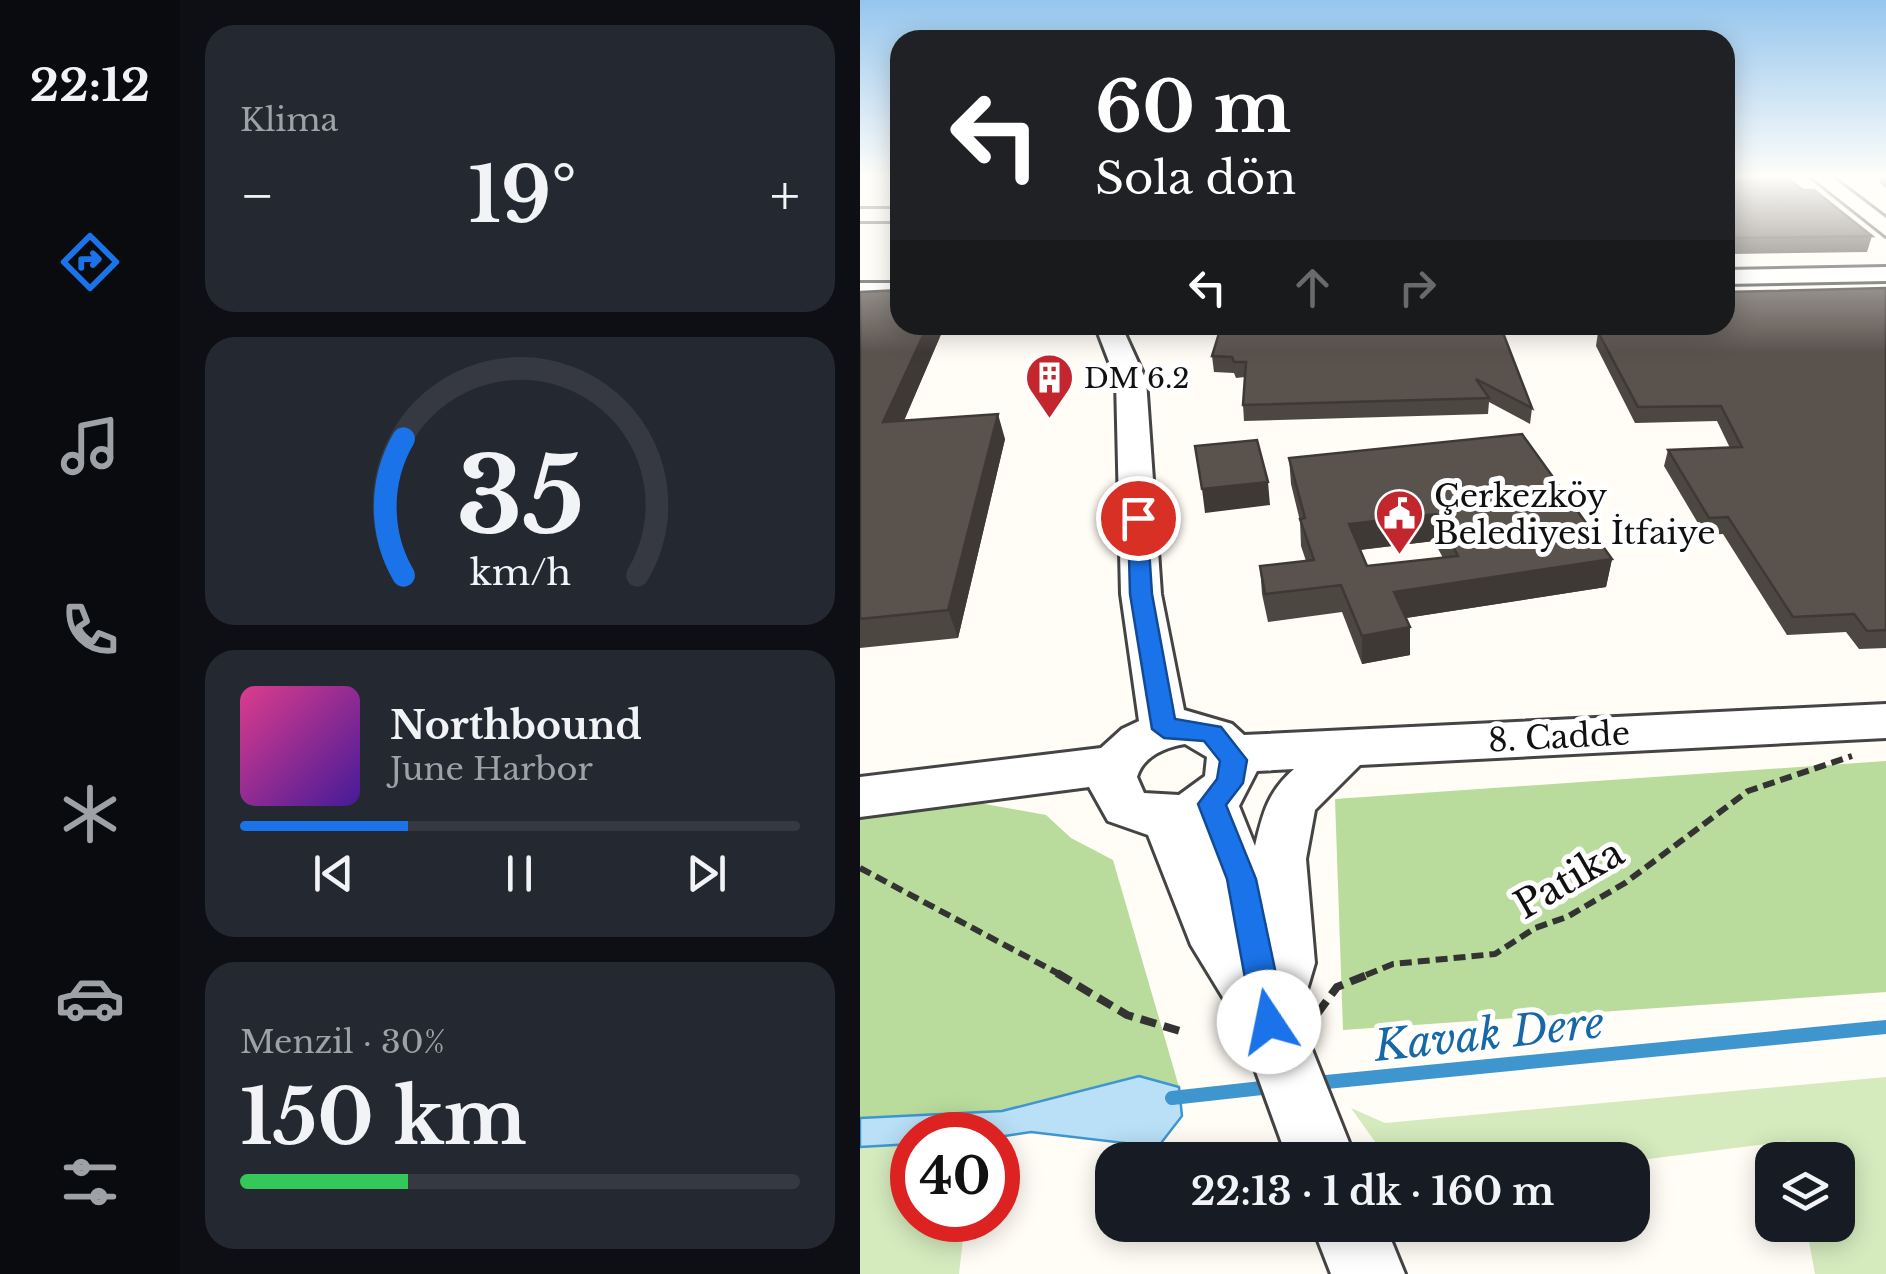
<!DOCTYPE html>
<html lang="tr">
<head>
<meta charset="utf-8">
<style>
  body { margin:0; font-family:"Libre Baskerville",serif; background:#242831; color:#f1f3f6; height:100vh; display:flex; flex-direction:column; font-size:38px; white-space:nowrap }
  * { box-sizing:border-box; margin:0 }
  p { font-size:32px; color:#9ea1a6 }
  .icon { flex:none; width:55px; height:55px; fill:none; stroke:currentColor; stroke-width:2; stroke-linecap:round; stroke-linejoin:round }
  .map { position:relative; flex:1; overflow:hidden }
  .sheet { display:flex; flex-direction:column; gap:25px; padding:25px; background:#0d0f14; width:680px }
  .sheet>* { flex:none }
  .guide { position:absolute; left:30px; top:30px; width:845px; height:305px; border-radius:30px; box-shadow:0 5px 25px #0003; background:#202124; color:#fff; overflow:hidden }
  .tools { position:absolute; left:895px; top:1142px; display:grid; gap:20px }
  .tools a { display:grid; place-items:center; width:100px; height:100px; border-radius:20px; background:#171b24; box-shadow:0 5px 25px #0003; font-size:50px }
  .speed { position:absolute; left:30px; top:1112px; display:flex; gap:20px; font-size:50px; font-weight:700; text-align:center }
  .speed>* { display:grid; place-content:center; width:130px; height:130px; border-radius:50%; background:#171b24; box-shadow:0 5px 25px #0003; line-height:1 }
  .speed .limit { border:15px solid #d22; background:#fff; color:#111 }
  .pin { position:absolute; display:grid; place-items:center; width:85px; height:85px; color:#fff; margin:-42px; border:5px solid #fff; border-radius:50%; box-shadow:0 2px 10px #0007 }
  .me { position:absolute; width:110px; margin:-55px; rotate:349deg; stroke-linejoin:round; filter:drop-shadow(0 0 8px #0008) }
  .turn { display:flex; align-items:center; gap:35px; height:210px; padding:0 40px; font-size:45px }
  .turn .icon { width:130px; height:130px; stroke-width:2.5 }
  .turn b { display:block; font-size:70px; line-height:85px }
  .lanes { display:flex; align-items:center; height:95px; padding:0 40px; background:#0003; justify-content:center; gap:50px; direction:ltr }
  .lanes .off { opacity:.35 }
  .big { font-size:75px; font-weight:800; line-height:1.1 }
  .sheet .tile { flex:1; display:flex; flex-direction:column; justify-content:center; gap:15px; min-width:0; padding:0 35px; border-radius:30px; background:#242831 }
  .sheet .dial { align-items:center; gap:0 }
  .dial svg { height:260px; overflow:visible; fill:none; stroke:#363941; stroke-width:7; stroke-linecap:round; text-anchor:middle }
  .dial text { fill:#f1f3f6; stroke:none }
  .song { display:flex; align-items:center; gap:30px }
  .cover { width:120px; height:120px; border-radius:15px; background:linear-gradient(135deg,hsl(330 70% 55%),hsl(260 70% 35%)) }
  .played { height:10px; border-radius:5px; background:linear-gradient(90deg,#1a73e8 30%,#363941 30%) }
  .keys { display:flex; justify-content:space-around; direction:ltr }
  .heat { display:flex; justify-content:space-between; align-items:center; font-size:55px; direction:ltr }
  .charge { height:15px; border-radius:8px; background:linear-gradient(90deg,#34c759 30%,#363941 0) }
  .trip { position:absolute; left:235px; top:1142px; width:555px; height:100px; border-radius:30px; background:#171b24; box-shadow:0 5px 25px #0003; font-weight:800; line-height:100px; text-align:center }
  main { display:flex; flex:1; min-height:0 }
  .menu { display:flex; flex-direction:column; width:180px; justify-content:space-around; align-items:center; background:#090b0e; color:#9ea1a6 }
  .menu .icon { width:70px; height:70px }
  .menu .on { color:#1a73e8 }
  .menu b { font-size:45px; color:#f1f3f6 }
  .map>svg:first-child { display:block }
  .green { fill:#d5ebbd }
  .forest { fill:#b9dc9c }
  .water { fill:#b9e0f7; stroke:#3f96cf; stroke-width:2.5 }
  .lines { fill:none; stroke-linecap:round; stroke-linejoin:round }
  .stream { stroke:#3f96cf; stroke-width:14 }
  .minor-casing { stroke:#444; stroke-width:6 }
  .path-far1 { stroke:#333; stroke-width:6; stroke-dasharray:12 6; stroke-linecap:butt }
  .path { stroke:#333; stroke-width:8; stroke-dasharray:16 8; stroke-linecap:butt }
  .minor { fill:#fff; fill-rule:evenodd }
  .wall { fill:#4d4742; fill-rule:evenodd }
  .shaded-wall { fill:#3f3936 }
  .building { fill:#5a524d; stroke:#3f3936; stroke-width:2.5; fill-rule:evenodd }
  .route { fill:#1a73e8; stroke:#114b97; stroke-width:2.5 }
  .labels { text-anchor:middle; stroke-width:10; stroke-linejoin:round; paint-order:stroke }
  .far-poi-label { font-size:28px; fill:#111; stroke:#fff; text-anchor:start }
  .poi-label { font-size:32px; fill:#111; stroke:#fff; text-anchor:start }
  .street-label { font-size:32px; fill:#111; stroke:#fff }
  .near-street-label { font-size:38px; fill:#111; stroke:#fff }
  .near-water-label { font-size:42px; font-style:italic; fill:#1768a6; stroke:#fff }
</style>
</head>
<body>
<main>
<nav class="menu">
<b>22:12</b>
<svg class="icon on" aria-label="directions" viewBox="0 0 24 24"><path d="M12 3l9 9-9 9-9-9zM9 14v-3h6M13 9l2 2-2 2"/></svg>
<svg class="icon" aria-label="music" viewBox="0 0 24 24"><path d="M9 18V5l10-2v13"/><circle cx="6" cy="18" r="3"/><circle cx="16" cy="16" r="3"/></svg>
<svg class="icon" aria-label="phone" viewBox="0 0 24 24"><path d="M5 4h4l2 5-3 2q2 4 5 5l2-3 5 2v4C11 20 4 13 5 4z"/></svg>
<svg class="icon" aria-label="climate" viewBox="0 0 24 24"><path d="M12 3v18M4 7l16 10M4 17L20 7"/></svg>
<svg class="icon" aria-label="car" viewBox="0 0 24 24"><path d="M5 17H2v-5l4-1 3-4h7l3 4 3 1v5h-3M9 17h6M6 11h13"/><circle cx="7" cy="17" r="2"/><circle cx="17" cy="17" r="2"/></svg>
<svg class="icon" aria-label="filters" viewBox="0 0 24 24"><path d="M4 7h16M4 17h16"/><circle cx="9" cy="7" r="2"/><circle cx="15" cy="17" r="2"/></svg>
</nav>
<section class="sheet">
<div class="tile"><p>Klima</p>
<div class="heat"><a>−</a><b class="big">19°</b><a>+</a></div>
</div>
<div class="tile dial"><svg viewBox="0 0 100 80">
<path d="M14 69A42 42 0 1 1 86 69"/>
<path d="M14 69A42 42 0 0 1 14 27" stroke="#1a73e8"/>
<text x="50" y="56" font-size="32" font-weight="700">35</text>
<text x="50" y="72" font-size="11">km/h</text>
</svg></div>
<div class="tile">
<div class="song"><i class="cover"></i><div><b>Northbound</b><p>June Harbor</p></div></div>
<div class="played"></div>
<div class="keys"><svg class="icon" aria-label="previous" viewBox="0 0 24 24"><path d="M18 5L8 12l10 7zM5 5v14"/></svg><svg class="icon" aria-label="pause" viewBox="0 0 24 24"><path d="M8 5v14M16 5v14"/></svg><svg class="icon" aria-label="next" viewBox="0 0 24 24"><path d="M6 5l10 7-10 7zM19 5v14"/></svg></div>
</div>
<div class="tile"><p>Menzil · 30%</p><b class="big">150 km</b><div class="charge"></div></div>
</section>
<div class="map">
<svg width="1026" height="1274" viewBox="0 0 1026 1274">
  <rect width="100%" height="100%" fill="#fffdf5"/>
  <g class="green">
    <polygon points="1026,1077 1026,1274 955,1274 946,1225 978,1225 978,1160 933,1160 930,1141 773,1161 528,1160 491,1108 525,1123"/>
    <polygon points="52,1144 52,1220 105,1220 99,1274 0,1274 0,1147"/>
  </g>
  <g class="forest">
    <polygon points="1026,761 1026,992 483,1030 475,799"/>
    <polygon points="114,802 186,815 211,838 253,860 319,1087 279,1076 142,1111 0,1118 0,819"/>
  </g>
  <polygon class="water" points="279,1076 319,1087 322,1116 298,1147 171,1132 138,1137 52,1135 52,1144 0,1147 0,1118 142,1111"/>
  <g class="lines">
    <g class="stream">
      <polyline points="456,1083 1026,1027"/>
      <polyline points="312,1098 411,1087"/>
    </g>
    <defs>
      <g id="minor">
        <polygon points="949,175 969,175 1026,218 1026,236"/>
        <rect x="0" y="209" width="40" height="12"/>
        <polygon points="1026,267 1026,281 865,284 865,270"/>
        <polygon points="0,283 40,283 40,297 0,299"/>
        <path d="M 235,325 L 261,325 L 286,380 L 301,594 L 324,710 L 372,724 L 384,735 L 1026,704 L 1026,738 L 500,765 L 455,810 L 446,859 L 455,963 L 439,1017 L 496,1160 L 428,1160 L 378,1022 L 331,945 L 288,835 L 248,821 L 229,787 L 0,817 L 0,777 L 241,748 L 262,729 L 279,721 L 261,594 L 256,380 ZM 325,744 L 347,757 L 345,776 L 319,795 L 284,793 L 277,777 C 283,756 306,747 325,744 ZM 434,769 C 408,792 403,812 395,846 L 379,806 L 397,771 Z"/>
        <polygon points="452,1225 525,1225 545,1274 471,1274"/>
      </g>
    </defs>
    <use href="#minor" class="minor-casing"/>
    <g class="path-far1">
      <polyline points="0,868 201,975"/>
      <polyline points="506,975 533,964 635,954 675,928 707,917 765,883 888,791 992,756"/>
    </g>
    <g class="path">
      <polyline points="197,973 267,1015 320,1031"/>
      <polyline points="457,1014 477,987 512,973"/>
    </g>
    <use href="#minor" class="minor"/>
  </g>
  <g class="wall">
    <polygon points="865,175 943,190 1012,236 1007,252 872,254 865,247"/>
    <polygon points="1017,175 1026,175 1026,188 1019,183 1021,177"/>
    <polygon points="1026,288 1026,648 999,649 986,632 927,635 863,534 845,535 804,466 808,450 870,448 857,421 775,423 736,346 738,332 749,332 745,325 865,325"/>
    <polygon points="0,292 40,325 85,325 44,421 145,439 98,638 0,648"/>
    <polygon points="353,325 640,325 672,408 670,424 629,402 628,414 384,421 383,405 385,377 376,378 374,373 354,372 352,356 358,337"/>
    <path d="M 429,458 L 752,559 L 746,587 L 546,618 L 550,627 L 550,655 L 502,664 L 482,612 L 408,622 L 402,594 L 400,566 L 446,561 L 441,546 L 440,521 L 431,484 ZM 574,541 L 583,558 L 507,566 L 500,550 Z"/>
  </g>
  <g class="shaded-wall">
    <polygon points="68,325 85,325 32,448 23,422"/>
    <polygon points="138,414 145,439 98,638 88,610"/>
    <polygon points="408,482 410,505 345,513 342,489"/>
    <polygon points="576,514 574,541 489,551 489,524"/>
    <polygon points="752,559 746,587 533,620 534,592"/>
    <polygon points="550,627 550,655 502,664 502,636"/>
  </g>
  <g class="building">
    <polygon points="865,175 924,175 943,190 954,190 1012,236 876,238 865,227"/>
    <polygon points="1026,288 1026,630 1007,631 994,614 933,617 868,517 849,518 808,450 882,447 861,406 778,407 738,332 759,331 756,325 865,325 865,292"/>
    <polygon points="40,290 40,325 68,325 23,422 138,414 88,610 0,619 0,292"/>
    <polygon points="358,325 640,325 672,408 616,379 629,398 383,405 386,362 374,362 372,357 352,356 360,330"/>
    <path d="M 662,434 L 752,559 L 534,592 L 550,627 L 502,636 L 481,585 L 405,594 L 400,566 L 454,560 L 440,519 L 445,518 L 429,458 ZM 576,514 L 598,556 L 507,566 L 489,524 Z"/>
    <polygon points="397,440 408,482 342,489 335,446"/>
  </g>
  <linearGradient id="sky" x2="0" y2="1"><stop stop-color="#95c6ee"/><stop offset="0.5" stop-color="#fffefa"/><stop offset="1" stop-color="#fffefa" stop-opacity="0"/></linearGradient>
  <rect width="1026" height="353" fill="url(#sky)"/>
  <polygon class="route" points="278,513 287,518 292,594 315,719 361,727 387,760 383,783 366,805 396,879 426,1022 421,1033 409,1038 398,1033 393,1022 367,879 338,804 357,779 360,761 344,741 304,738 292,729 270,594 268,518"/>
  <defs>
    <symbol id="building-pin" viewBox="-11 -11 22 30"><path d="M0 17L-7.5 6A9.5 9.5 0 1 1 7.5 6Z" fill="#c4262e" stroke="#fff"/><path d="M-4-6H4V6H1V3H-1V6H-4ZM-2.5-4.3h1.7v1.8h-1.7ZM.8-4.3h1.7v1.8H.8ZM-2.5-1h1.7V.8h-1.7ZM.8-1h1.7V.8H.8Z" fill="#fff"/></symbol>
    <symbol id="civic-pin" viewBox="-11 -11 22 30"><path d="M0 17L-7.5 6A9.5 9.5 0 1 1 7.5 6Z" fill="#c4262e" stroke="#fff"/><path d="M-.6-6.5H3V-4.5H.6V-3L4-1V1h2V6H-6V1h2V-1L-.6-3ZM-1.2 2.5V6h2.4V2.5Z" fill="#fff"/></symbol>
  </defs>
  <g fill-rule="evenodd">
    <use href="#building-pin" x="162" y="350" width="55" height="75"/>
    <use href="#civic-pin" x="512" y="486" width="55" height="75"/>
  </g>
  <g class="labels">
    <g class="far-poi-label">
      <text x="224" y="388">DM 6.2</text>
    </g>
    <g class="poi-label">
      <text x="574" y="507">Çerkezköy<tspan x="574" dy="37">Belediyesi İtfaiye</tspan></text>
    </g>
    <g class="street-label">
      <text transform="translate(699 737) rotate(-3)" y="11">8. Cadde</text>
    </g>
    <g class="near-street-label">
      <text transform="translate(709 879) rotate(-30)" y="13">Patika</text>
    </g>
    <g class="near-water-label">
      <text transform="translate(629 1034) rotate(-6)" y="15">Kavak Dere</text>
    </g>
  </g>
</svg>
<div class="tools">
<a><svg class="icon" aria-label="layers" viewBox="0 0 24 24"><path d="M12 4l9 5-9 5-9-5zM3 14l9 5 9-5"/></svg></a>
</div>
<div class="speed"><div class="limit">40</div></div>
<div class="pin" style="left:278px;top:518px;background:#d93025"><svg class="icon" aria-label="arrive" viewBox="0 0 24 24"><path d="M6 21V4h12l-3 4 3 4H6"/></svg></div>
<svg class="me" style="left:409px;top:1022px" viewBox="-20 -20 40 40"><circle r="19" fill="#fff"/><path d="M0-13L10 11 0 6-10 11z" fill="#1a73e8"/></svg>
<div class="trip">22:13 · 1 dk · 160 m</div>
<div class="guide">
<div class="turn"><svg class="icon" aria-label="left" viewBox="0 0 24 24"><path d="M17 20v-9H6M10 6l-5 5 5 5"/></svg><div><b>60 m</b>Sola dön</div></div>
<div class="lanes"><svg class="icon" aria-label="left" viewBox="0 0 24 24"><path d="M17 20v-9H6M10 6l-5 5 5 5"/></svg><svg class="icon off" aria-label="ahead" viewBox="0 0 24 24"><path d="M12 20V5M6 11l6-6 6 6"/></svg><svg class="icon off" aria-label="right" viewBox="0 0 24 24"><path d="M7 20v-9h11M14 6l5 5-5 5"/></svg></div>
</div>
</div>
</main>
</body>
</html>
